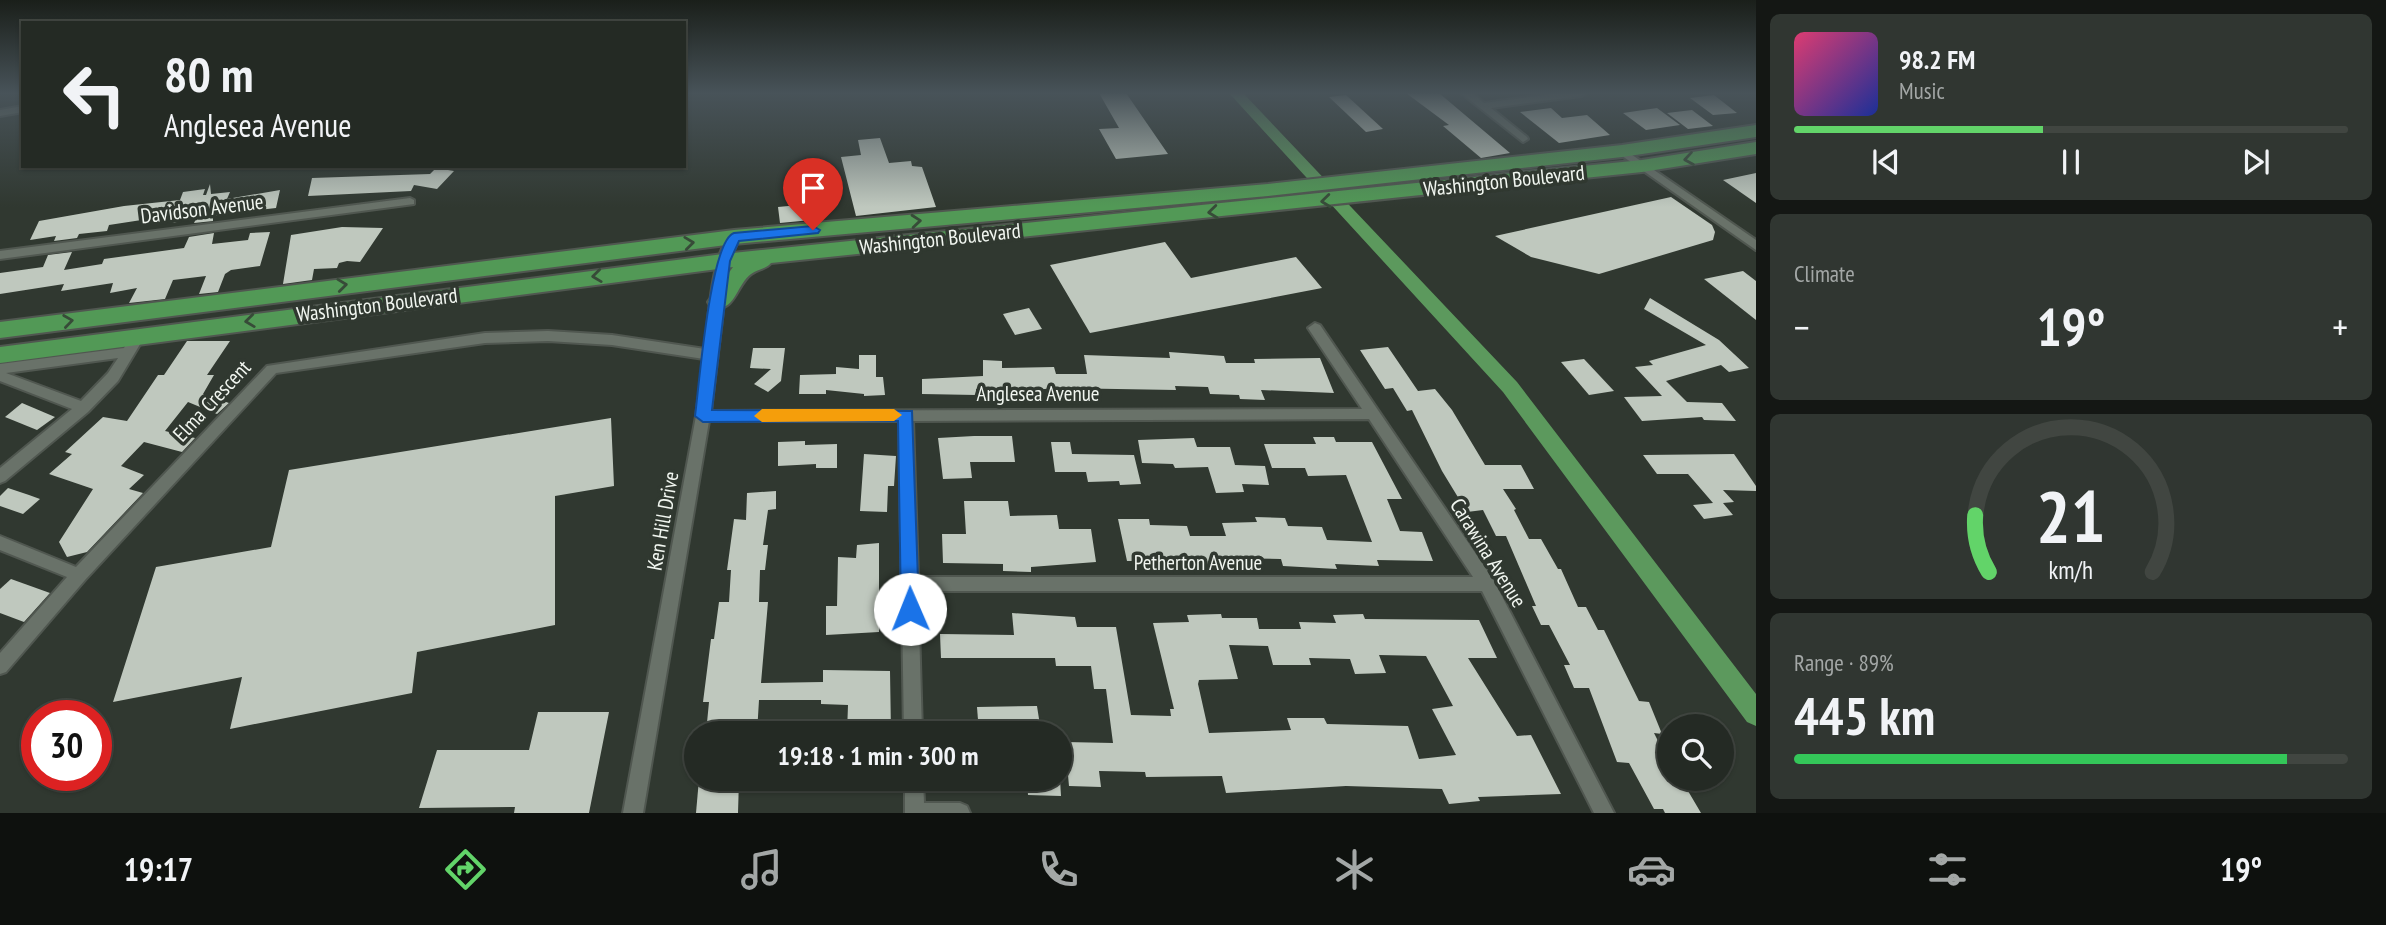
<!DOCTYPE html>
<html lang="en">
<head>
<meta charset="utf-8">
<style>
  body { margin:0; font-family:"PT Sans Narrow",sans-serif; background:#303631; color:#f1f3f6; height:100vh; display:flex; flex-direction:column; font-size:26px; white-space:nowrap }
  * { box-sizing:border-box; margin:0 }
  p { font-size:23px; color:#a3a7a6 }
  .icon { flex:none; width:38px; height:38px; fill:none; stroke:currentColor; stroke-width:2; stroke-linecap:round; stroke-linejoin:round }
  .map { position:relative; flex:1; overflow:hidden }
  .drawer { display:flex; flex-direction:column; gap:14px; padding:14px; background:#141714; width:630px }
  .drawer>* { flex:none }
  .hud { position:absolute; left:21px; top:21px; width:665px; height:147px; border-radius:0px; box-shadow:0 2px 5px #0004,0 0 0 2px #414641; background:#242a24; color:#f1f3f6; overflow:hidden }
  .controls { position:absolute; left:1657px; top:714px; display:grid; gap:14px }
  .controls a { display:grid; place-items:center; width:77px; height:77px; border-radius:50%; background:#242a24; box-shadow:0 2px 5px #0004,0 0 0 2px #414641; font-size:35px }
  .speed { position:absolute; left:21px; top:700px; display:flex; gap:14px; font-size:35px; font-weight:700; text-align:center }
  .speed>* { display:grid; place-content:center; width:91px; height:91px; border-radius:50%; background:#242a24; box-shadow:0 2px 5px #0004,0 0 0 2px #414641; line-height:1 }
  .speed .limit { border:10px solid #d22; background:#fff; color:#111 }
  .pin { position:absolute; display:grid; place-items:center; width:60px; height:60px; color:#fff; margin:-72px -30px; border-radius:50% 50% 50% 0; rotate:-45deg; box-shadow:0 0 7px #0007 }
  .pin .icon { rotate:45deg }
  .me { position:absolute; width:77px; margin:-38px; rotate:359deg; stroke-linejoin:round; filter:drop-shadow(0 0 5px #0008) }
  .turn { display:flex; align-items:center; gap:24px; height:147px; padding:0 28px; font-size:32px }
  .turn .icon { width:91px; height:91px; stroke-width:2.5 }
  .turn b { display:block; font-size:49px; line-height:60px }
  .big { font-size:52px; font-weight:600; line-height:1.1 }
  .drawer .widget { flex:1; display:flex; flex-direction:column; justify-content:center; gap:10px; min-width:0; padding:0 24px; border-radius:10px; background:#303631 }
  .drawer .dial { align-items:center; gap:0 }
  .dial svg { height:182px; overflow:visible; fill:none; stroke:#414641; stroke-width:7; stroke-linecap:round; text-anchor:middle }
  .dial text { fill:#f1f3f6; stroke:none }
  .song { display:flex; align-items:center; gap:21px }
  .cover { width:84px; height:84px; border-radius:10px; background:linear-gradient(135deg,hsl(340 70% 55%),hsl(230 70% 35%)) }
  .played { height:7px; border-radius:4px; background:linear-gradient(90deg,#62d469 45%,#414641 45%) }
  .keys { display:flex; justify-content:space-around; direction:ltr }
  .heat { display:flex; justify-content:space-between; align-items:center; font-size:38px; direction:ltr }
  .charge { height:10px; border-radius:5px; background:linear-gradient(90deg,#34c759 89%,#414641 0) }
  .trip { position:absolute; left:684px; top:721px; width:388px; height:70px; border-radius:35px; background:#242a24; box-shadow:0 2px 5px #0004,0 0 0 2px #414641; font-weight:600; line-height:70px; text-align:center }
  .tabs { display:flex; height:112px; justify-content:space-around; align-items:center; background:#0e110e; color:#a3a7a6 }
  .tabs .icon { width:49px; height:49px }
  .tabs .current { color:#62d469 }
  .tabs b { font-size:32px; color:#f1f3f6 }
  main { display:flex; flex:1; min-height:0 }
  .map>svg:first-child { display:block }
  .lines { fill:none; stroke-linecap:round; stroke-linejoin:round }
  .canal { fill:#5c995d; fill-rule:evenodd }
  .building { fill:#bfc8be; fill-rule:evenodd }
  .minor-casing { stroke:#505750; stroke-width:4 }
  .trunk-casing { stroke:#505750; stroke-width:4 }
  .minor { fill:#697269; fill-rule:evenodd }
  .trunk { fill:#529956; fill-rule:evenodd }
  .oneway { stroke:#374b38 }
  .route { fill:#1a73e8; stroke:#114b97; stroke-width:2 }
  .slow { fill:#f59e0b }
  .labels { text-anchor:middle; stroke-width:7; stroke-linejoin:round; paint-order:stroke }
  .street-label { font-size:21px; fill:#f1f6f0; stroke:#303830 }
</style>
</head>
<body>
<main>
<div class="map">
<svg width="1756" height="813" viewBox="0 0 1756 813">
  <rect width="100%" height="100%" fill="#303830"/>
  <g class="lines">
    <polygon class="canal" points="1229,93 1243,93 1517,382 1756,694 1756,726 1747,722 1503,392"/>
  </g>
  <g class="building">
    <polygon points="1099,93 1126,93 1168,154 1116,159 1099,129 1119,128"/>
    <polygon points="1406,93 1439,93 1510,153 1481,158 1443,126 1449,125"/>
    <polygon points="1346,95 1383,129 1366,132 1329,97"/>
    <polygon points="1714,95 1737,113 1713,115 1690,98"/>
    <polygon points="1551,108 1562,118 1587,115 1610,135 1559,143 1520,112"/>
    <polygon points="1657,108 1680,125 1646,130 1623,113"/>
    <polygon points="1692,110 1713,126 1688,129 1667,113"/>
    <polygon points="880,138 889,163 911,161 912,166 922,167 936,207 856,216 841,157 861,155 858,140"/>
    <polygon points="436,168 454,171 437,189 414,185 411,191 308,196 312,178 430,174"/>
    <polygon points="1756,173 1756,203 1723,180"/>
    <polygon points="210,184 211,194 230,192 227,199 280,190 276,208 222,214 213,217 213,221 194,223 196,219 171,223 174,215 109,225 107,231 79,234 77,238 54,241 56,236 30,240 39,221 124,206 180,200 183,192 205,189 203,195 206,195"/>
    <polygon points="1671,197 1712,225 1715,232 1713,240 1599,274 1531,257 1495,236"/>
    <polygon points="809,204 811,220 780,223 778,207"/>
    <polygon points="342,227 383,228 360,262 347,261 339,263 337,268 314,269 312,280 283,284 291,235"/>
    <polygon points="270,232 260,266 231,270 225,274 218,292 199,294 206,276 173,280 165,299 129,303 137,288 110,293 113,283 61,291 64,284 0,294 0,273 43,267 48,255 72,252 64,270 102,264 104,259 184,248 189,237 214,233 212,244 248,240 250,233"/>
    <polygon points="1165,242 1191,278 1296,257 1322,288 1090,333 1050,265"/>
    <polygon points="1743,271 1756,281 1756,320 1704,279"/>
    <polygon points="1650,298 1719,340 1749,368 1729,372 1721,365 1666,381 1687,402 1722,403 1736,421 1704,420 1702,417 1642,421 1624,397 1662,396 1635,367 1653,365 1649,361 1706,345 1644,309"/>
    <polygon points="1029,308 1042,329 1015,335 1003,314"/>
    <polygon points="187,341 230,341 207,375 214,375 203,394 229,403 217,414 188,402 165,431 195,438 182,452 144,442 121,466 144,475 129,489 143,493 87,552 67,557 59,542 93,489 49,474 72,454 65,452 103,417 127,421 158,375 164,375"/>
    <polygon points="1388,347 1418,391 1435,389 1452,410 1485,465 1521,465 1534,489 1503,489 1516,509 1514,510 1529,539 1541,539 1558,569 1561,569 1578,607 1586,607 1598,630 1604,630 1639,701 1649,702 1662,734 1654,733 1670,765 1670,779 1681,779 1701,813 1665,813 1663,809 1654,809 1629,763 1617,762 1589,688 1574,688 1564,665 1570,665 1549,625 1541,625 1532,606 1536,606 1506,536 1496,536 1483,510 1467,512 1442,471 1412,410 1407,411 1393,388 1385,389 1360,350"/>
    <polygon points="753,348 785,348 781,381 768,392 754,384 771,369 750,368"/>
    <polygon points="1169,352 1224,356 1226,363 1255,363 1254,359 1320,358 1334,393 1261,390 1265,400 1240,399 1239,395 1210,394 1208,387 1175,386 1176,390 1058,388 1031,390 1031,395 976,389 976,395 922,394 922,379 983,376 983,360 1002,361 1002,368 1054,367 1056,374 1087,374 1084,355 1170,358"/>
    <polygon points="859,355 876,355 876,377 883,377 885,395 864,396 864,394 826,390 826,394 799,394 800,375 836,374 836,367 859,369"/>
    <polygon points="1584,359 1614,391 1589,395 1561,362"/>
    <polygon points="22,403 55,417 37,430 5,417"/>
    <polygon points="611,418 614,486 555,496 555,625 417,652 412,693 230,729 242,677 113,702 156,567 271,547 289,470"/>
    <polygon points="974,436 1012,436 1015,462 970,462 972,478 943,479 938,438"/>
    <polygon points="1313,437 1334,437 1336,442 1372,442 1402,499 1387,499 1400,531 1422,532 1433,561 1377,560 1379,566 1335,564 1337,569 1283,566 1281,559 1228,558 1232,570 1197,572 1164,571 1162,561 1127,561 1118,519 1149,519 1150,525 1187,526 1190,536 1226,536 1222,523 1257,522 1255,517 1285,518 1288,526 1322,527 1327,540 1372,542 1346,475 1308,476 1305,468 1272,468 1264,444 1316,444"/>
    <polygon points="1194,438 1197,447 1230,447 1235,465 1265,466 1269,485 1242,484 1244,492 1216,493 1208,467 1175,468 1173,464 1142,463 1138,440"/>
    <polygon points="805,441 805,445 837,444 837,468 816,468 816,464 778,466 778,442"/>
    <polygon points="1051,442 1070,442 1072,454 1134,455 1141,484 1120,485 1119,481 1088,482 1086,472 1055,472"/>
    <polygon points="864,454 896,456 894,486 888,486 887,512 860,511"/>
    <polygon points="1734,454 1756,486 1756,491 1723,490 1734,502 1723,503 1733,515 1704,519 1693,505 1713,503 1688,474 1657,474 1643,455"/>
    <polygon points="8,488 29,495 40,499 23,514 0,506 0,496"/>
    <polygon points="776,491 776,509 768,510 763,545 768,545 765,570 760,570 759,602 768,602 761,683 823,682 823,670 890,671 891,733 847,733 848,705 821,704 821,700 759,700 757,733 706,733 709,702 703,702 711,639 714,639 719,602 729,602 731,570 727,570 734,519 746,520 747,493"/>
    <polygon points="964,501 1008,501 1010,516 1057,515 1059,529 1091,529 1096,562 1031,567 1031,572 1003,571 1003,564 943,563 942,534 966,534"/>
    <polygon points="879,543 879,632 826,635 826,606 837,606 838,557 856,558 857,545"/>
    <polygon points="11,579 50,593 24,622 0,613 0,589"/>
    <path d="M 1012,613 L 1075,617 L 1077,627 L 1116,627 L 1131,715 L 1171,716 L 1170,709 L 1174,709 L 1153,623 L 1189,622 L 1187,615 L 1221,614 L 1222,618 L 1257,618 L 1259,629 L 1301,629 L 1299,622 L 1336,623 L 1333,615 L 1363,614 L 1365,619 L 1479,620 L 1497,658 L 1468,658 L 1517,736 L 1531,735 L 1561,794 L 1478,797 L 1480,801 L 1449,804 L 1442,789 L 1346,786 L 1226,793 L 1222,776 L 1146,777 L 1145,772 L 1099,771 L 1101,787 L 1069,786 L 1065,742 L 1113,743 L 1106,689 L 1094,689 L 1091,666 L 1056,666 L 1055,658 L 941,658 L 940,634 L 1014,635 ZM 1229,645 L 1268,646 L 1273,665 L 1311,665 L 1309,658 L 1350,659 L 1355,674 L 1386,673 L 1379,655 L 1426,656 L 1453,706 L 1432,709 L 1456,755 L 1419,759 L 1408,726 L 1327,724 L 1324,718 L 1287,718 L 1291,730 L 1209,733 L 1198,684 L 1199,680 L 1238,679 Z"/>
    <polygon points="1037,706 1041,732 979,733 977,707"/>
    <polygon points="538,712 609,712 589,813 514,813 515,807 419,808 437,750 529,750"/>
    <polygon points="699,779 739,779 738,813 696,813"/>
    <polygon points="1027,779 1060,779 1061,796 1028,795"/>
  </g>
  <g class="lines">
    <defs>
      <g id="minor">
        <polygon points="1461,93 1472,93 1484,103 1560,93 1586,93 1581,96 1491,108 1527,137 1528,139 1523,142"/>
        <polygon points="23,106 23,112 0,116 0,110"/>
        <polygon points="1622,148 1756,240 1756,250 1618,153 1618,149"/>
        <polygon points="410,198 414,200 414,204 0,259 0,251"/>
        <path d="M 734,233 L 740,237 L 729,261 L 711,411 L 1362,409 L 1308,328 L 1315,323 L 1320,325 L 1493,579 L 1614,813 L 1594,813 L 1482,591 L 918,591 L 922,733 L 904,733 L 899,421 L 709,421 L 643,813 L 623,813 L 696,416 L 704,359 L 612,345 L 548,341 L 485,343 L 276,373 L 85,580 L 6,672 L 0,674 L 0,653 L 67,577 L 0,550 L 0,536 L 76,567 L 267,366 L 485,333 L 548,331 L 612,335 L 705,349 C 708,325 712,243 734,233 ZM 1369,419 L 1473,577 L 918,577 L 913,421 Z"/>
        <path d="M 138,331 L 145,336 L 118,381 L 88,412 L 5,481 L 0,483 L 0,468 L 72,409 L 0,381 L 0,364 L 124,348 L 133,333 ZM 118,358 L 108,373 L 81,401 L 6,373 Z"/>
        <polygon points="905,779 923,779 924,803 960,803 967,806 970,813 905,813"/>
      </g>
      <g id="trunk">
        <polygon points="1756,125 1756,137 1622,157 1268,196 734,244 0,338 0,322 734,230 1268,184 1622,145"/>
        <path d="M 1756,142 L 1756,154 L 1642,172 L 771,263 C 766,269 758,269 751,274 C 736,285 735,314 711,307 L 708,302 L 733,267 L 0,363 L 0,347 L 723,254 L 1642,160 Z"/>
      </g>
    </defs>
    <use href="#minor" class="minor-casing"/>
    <use href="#trunk" class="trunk-casing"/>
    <use href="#minor" class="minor"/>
    <use href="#trunk" class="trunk"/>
  </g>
  <defs><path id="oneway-chevron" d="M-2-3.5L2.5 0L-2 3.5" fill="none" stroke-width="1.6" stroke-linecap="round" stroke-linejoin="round" transform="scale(1.75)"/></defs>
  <g class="oneway">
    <use href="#oneway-chevron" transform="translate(1689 159) rotate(171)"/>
    <use href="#oneway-chevron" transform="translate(1326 201) rotate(174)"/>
    <use href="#oneway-chevron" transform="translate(1213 212) rotate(174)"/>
    <use href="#oneway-chevron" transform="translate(916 221) rotate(-5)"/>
    <use href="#oneway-chevron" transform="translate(689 243) rotate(-7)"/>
    <use href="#oneway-chevron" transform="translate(597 276) rotate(173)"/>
    <use href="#oneway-chevron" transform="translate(342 285) rotate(-7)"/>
    <use href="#oneway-chevron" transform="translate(68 321) rotate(-8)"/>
    <use href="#oneway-chevron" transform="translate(250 321) rotate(173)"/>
  </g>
  <linearGradient id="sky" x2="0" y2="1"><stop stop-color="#1a1f1a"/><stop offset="0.45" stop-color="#485359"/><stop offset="1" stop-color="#485359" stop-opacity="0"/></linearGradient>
  <rect width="1756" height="207" fill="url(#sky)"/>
  <path class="route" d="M 813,226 L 820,230 L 818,233 L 739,241 L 730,261 L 712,410 L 912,411 L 919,609 L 917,615 L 910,618 L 903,615 L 901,609 L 898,421 L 703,422 L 695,416 C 699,387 710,241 734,233 Z"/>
  <polygon class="slow" points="762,409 894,409 902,415 894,421 762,422 754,416"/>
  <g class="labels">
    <g class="street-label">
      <text transform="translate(1504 181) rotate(-6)" y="7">Washington Boulevard</text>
      <text transform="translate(202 209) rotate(-7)" y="7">Davidson Avenue</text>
      <text transform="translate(940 239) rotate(-6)" y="7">Washington Boulevard</text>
      <text transform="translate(377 305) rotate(-7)" y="7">Washington Boulevard</text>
      <text x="1038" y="401">Anglesea Avenue</text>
      <text transform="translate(212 401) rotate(-47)" y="7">Elma Crescent</text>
      <text transform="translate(663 521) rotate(-80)" y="7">Ken Hill Drive</text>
      <text transform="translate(1488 553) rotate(58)" y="7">Carawina Avenue</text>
      <text x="1198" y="570">Petherton Avenue</text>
    </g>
  </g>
</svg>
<div class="controls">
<a><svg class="icon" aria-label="search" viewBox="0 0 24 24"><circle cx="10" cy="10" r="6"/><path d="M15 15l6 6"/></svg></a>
</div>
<div class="speed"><div class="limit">30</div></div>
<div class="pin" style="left:813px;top:230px;background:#d93025"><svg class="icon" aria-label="arrive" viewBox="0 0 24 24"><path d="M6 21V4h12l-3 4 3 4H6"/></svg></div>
<svg class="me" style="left:910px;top:609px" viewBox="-20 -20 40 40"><circle r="19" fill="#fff"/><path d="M0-13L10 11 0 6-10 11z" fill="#1a73e8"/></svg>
<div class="trip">19:18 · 1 min · 300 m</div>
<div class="hud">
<div class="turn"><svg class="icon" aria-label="left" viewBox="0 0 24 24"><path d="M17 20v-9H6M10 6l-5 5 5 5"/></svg><div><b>80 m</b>Anglesea Avenue</div></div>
</div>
</div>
<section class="drawer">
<div class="widget">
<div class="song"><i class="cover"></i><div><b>98.2 FM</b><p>Music</p></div></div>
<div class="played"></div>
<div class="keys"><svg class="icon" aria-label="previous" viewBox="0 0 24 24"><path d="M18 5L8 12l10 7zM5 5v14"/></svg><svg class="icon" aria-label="pause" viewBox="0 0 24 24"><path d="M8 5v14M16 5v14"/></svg><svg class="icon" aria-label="next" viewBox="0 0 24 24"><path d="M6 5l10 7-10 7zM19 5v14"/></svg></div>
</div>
<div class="widget"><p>Climate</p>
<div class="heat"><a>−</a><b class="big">19°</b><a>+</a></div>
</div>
<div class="widget dial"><svg viewBox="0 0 100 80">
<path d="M14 69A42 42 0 1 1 86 69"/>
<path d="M14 69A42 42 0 0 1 8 44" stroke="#62d469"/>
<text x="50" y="56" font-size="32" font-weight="700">21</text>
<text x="50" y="72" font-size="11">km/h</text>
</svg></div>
<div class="widget"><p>Range · 89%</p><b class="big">445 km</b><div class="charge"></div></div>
</section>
</main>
<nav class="tabs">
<b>19:17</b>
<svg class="icon current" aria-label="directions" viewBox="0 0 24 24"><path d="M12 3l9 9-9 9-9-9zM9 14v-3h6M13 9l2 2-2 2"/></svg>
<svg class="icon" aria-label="music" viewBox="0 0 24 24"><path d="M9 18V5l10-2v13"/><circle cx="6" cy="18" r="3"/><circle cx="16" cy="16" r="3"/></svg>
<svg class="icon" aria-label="phone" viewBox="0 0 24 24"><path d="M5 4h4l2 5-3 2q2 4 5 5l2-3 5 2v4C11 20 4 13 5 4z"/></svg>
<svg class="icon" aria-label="climate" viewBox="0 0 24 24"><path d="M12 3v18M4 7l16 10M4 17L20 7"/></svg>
<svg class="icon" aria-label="car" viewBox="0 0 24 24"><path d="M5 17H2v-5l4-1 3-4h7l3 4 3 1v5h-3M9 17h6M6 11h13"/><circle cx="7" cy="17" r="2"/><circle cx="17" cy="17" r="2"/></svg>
<svg class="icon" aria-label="filters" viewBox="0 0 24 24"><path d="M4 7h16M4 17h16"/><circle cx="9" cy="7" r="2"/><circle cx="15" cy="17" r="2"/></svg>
<b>19°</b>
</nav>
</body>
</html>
